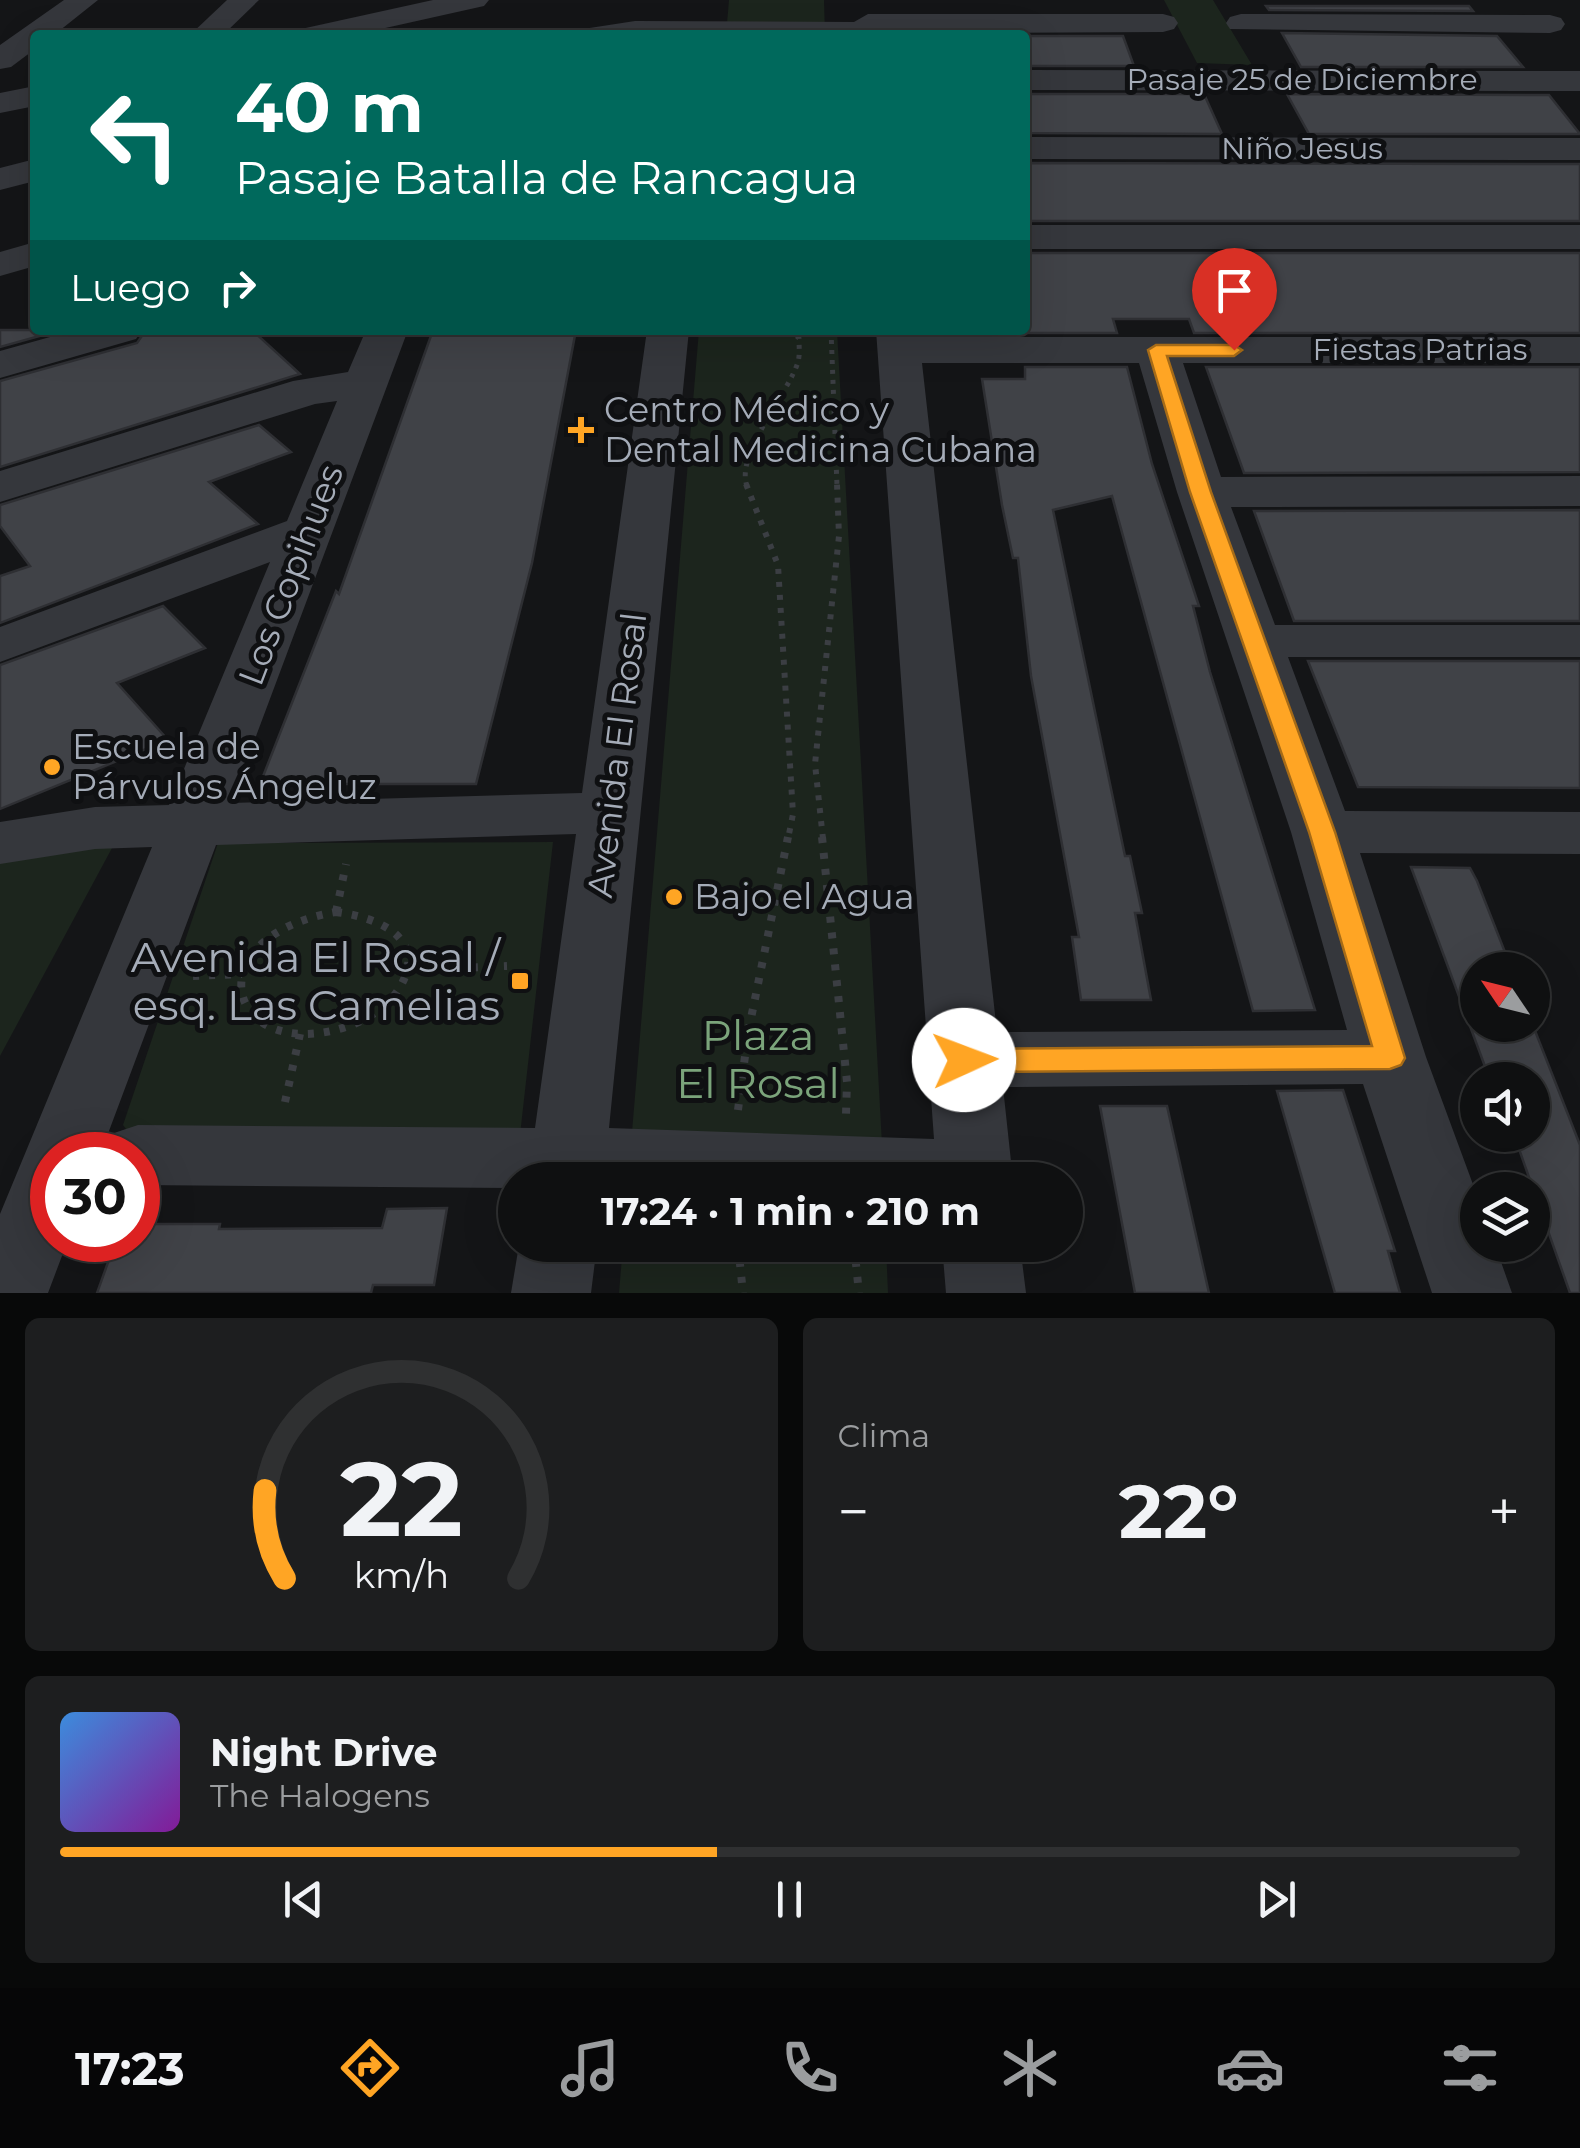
<!DOCTYPE html>
<html lang="es">
<head>
<meta charset="utf-8">
<style>
  body { margin:0; font-family:Montserrat,sans-serif; background:#1d1e1f; color:#f1f3f6; height:100vh; display:flex; flex-direction:column; font-size:38px; white-space:nowrap }
  * { box-sizing:border-box; margin:0 }
  p { font-size:32px; color:#9b9d9f }
  .icon { flex:none; width:55px; height:55px; fill:none; stroke:currentColor; stroke-width:2; stroke-linecap:round; stroke-linejoin:round }
  .map { position:relative; height:1293px; overflow:hidden }
  .side { display:flex; flex-direction:column; gap:25px; padding:25px; background:#080909; flex:1 }
  .side>* { flex:none }
  .guide { position:absolute; left:30px; top:30px; width:1000px; height:305px; border-radius:10px; box-shadow:0 10px 40px #0002,0 0 0 2px #2f3031; background:#00695c; color:#fff; overflow:hidden }
  .needle { width:65px; rotate:305deg }
  .buttons { position:absolute; left:1460px; top:952px; display:grid; gap:20px }
  .buttons a { display:grid; place-items:center; width:90px; height:90px; border-radius:50%; background:#0f1011; box-shadow:0 10px 40px #0002,0 0 0 2px #2f3031; font-size:50px }
  .speed { position:absolute; left:30px; top:1132px; display:flex; gap:20px; font-size:50px; font-weight:700; text-align:center }
  .speed>* { display:grid; place-content:center; width:130px; height:130px; border-radius:50%; background:#0f1011; box-shadow:0 10px 40px #0002,0 0 0 2px #2f3031; line-height:1 }
  .speed .limit { border:15px solid #d22; background:#fff; color:#111 }
  .pin { position:absolute; display:grid; place-items:center; width:85px; height:85px; color:#fff; margin:-102px -42px; border-radius:50% 50% 50% 0; rotate:-45deg; box-shadow:0 0 10px #0007 }
  .pin .icon { rotate:45deg }
  .me { position:absolute; width:110px; margin:-55px; rotate:88deg; stroke-linejoin:round; filter:drop-shadow(0 0 8px #0008) }
  .turn { display:flex; align-items:center; gap:35px; height:210px; padding:0 40px; font-size:45px }
  .turn .icon { width:130px; height:130px; stroke-width:2.5 }
  .turn b { display:block; font-size:70px; line-height:85px }
  .then { display:flex; align-items:center; height:95px; padding:0 40px; background:#0003; gap:20px; font-size:38px }
  .big { font-size:75px; font-weight:700; line-height:1.1 }
  .side .widget { flex:1; display:flex; flex-direction:column; justify-content:center; gap:15px; min-width:0; padding:0 35px; border-radius:15px; background:#1d1e1f }
  .side .dial { align-items:center; gap:0 }
  .dial svg { height:260px; overflow:visible; fill:none; stroke:#2f3031; stroke-width:7; stroke-linecap:round; text-anchor:middle }
  .dial text { fill:#f1f3f6; stroke:none }
  .song { display:flex; align-items:center; gap:30px }
  .cover { width:120px; height:120px; border-radius:15px; background:linear-gradient(135deg,hsl(210 70% 55%),hsl(290 70% 35%)) }
  .played { height:10px; border-radius:5px; background:linear-gradient(90deg,#ffa524 45%,#2f3031 45%) }
  .keys { display:flex; justify-content:space-around; direction:ltr }
  .heat { display:flex; justify-content:space-between; align-items:center; font-size:55px; direction:ltr }
  .side .tiles { flex:1; display:grid; gap:25px; grid-template-columns:1fr 1fr }
  .widget:last-child { grid-column:span 2 }
  .trip { position:absolute; left:498px; top:1162px; width:585px; height:100px; border-radius:50px; background:#0f1011; box-shadow:0 10px 40px #0002,0 0 0 2px #2f3031; font-weight:700; line-height:100px; text-align:center }
  .tab-bar { display:flex; height:160px; justify-content:space-around; align-items:center; background:#060607; color:#9b9d9f }
  .tab-bar .icon { width:70px; height:70px }
  .tab-bar .current { color:#ffa524 }
  .tab-bar b { font-size:45px; color:#f1f3f6 }
  .map>svg:first-child { display:block }
  .green { fill:#1c251d }
  .building { fill:#404247; stroke:#2e2f33; stroke-width:2.5 }
  .lines { fill:none; stroke-linecap:round; stroke-linejoin:round }
  .path-far2 { stroke:#3b3e43; stroke-width:5; stroke-dasharray:4 6; stroke-linecap:butt }
  .path-far1 { stroke:#3b3e43; stroke-width:6; stroke-dasharray:5 8; stroke-linecap:butt }
  .path { stroke:#3b3e43; stroke-width:8; stroke-dasharray:6 10; stroke-linecap:butt }
  .minor { fill:#35373c; fill-rule:evenodd }
  .route { fill:#ffa524; stroke:#a66b17; stroke-width:2.5 }
  .poi-dot { fill:#ffa524; stroke:#0f1012; stroke-width:4 }
  .labels { text-anchor:middle; stroke-width:10; stroke-linejoin:round; paint-order:stroke }
  .far-street-label { font-size:30px; fill:#a5acb8; stroke:#0f1012 }
  .poi-label { font-size:35px; fill:#a5acb8; stroke:#0f1012; text-anchor:start }
  .street-label { font-size:35px; fill:#a5acb8; stroke:#0f1012 }
  .near-poi-label { font-size:42px; fill:#a5acb8; stroke:#0f1012; text-anchor:end }
  .near-park-label { font-size:42px; fill:#7ba47b; stroke:#0f1012 }
</style>
</head>
<body>
<div class="map">
<svg width="1580" height="1293" viewBox="0 0 1580 1293">
  <rect width="100%" height="100%" fill="#141517"/>
  <g class="green">
    <polygon points="729,0 824,0 825,35 726,35"/>
    <polygon points="1164,0 1213,0 1252,65 1197,63"/>
    <polygon points="699,330 837,330 884,1180 628,1180"/>
    <polygon points="88,837 112,848 0,1056 0,860"/>
    <polygon points="553,842 520,1135 126,1129 123,1125 218,843"/>
    <polygon points="623,1245 886,1245 888,1293 619,1293"/>
  </g>
  <g class="building">
    <polygon points="1266,6 1469,6 1473,11 1269,10"/>
    <polygon points="1282,33 1497,36 1523,67 1301,67"/>
    <polygon points="1025,36 1123,36 1134,66 1025,66"/>
    <polygon points="1025,94 1204,94 1222,134 1025,133"/>
    <polygon points="1287,94 1549,95 1580,134 1309,134"/>
    <polygon points="1025,163 1580,164 1580,221 1025,221"/>
    <polygon points="1025,253 1580,253 1580,333 1194,333 1189,319 1113,319 1117,333 1025,333"/>
    <polygon points="0,330 61,330 0,347"/>
    <polygon points="146,330 252,330 300,374 0,467 0,381 137,343"/>
    <polygon points="433,330 576,330 532,563 476,784 260,784 336,591 339,594"/>
    <polygon points="1025,367 1127,367 1152,464 1199,606 1193,606 1210,672 1315,1010 1253,1011 1112,496 1053,510 1125,856 1130,856 1142,913 1135,913 1151,1000 1081,1000 1072,937 1079,937 1031,676 1018,558 1013,558 1002,505 982,379 1025,379"/>
    <polygon points="1206,367 1580,367 1580,472 1244,473"/>
    <polygon points="259,425 291,452 209,482 258,524 0,623 0,576 30,566 0,526 0,505"/>
    <polygon points="1580,510 1580,621 1294,621 1254,511"/>
    <polygon points="163,606 205,648 117,683 168,740 0,809 0,665"/>
    <polygon points="1308,661 1580,661 1580,788 1358,787"/>
    <polygon points="1411,867 1470,868 1477,881 1512,970 1478,970 1478,1025 1532,1023 1580,1145 1580,1293 1570,1293 1514,1135 1532,1135 1532,1080 1490,1080"/>
    <polygon points="1343,1090 1395,1251 1388,1251 1400,1293 1335,1293 1277,1091"/>
    <polygon points="1100,1106 1167,1106 1209,1293 1135,1293"/>
    <polygon points="447,1208 434,1285 373,1285 371,1293 97,1293 116,1240 138,1240 138,1224 220,1224 219,1229 382,1228 387,1209"/>
  </g>
  <g class="lines">
    <g class="path-far2">
      <polyline points="831,330 837,486"/>
      <path d="M 747,486 C 735,454 788,394 798,362 C 800,355 799,346 799,338 L 789,330"/>
    </g>
    <g class="path-far1">
      <polyline points="746,484 778,565 793,814 788,839"/>
      <polyline points="823,839 815,764 839,536 837,484"/>
    </g>
    <g class="path">
      <polyline points="822,837 847,1082 846,1114"/>
      <path d="M 336,912 C 376,917 429,937 400,987 C 389,1006 367,1020 346,1027 C 227,1065 191,937 336,912 Z"/>
      <polyline points="336,912 346,864"/>
      <polyline points="408,970 507,966"/>
      <polyline points="193,976 242,974"/>
      <polyline points="285,1102 300,1034"/>
      <polyline points="738,1110 748,1033 788,837"/>
      <polyline points="738,1245 743,1293"/>
      <polyline points="854,1245 859,1293"/>
    </g>
    <g class="minor">
      <polygon points="64,0 98,0 54,35 35,35 35,49 11,67 0,69 0,45"/>
      <polygon points="227,0 259,0 223,35 190,35"/>
      <polygon points="433,0 489,0 484,6 354,35 297,35 301,29"/>
      <polygon points="868,14 1163,14 1174,17 1178,23 1174,29 1163,32 579,35 583,29 635,21 854,22"/>
      <polygon points="1241,14 1550,15 1561,18 1565,24 1561,30 1550,33 1230,29 1226,23 1230,17"/>
      <polygon points="1025,70 1580,71 1580,91 1025,90"/>
      <polygon points="35,86 35,106 0,113 0,93"/>
      <polygon points="1025,137 1580,138 1580,160 1025,159"/>
      <polygon points="35,159 35,181 0,190 0,168"/>
      <rect x="1025" y="225" width="555" height="24"/>
      <polygon points="35,242 35,266 0,276 0,252"/>
      <polygon points="75,330 142,330 136,339 0,378 0,351"/>
      <path d="M 366,330 L 408,330 L 231,803 L 582,793 L 647,330 L 689,330 L 609,1128 L 934,1139 L 876,330 L 918,330 L 919,337 L 1580,337 L 1580,363 L 1183,363 L 1221,477 L 1580,476 L 1580,506 L 1231,507 L 1275,625 L 1580,625 L 1580,657 L 1288,657 L 1345,811 L 1580,812 L 1580,854 L 1360,853 L 1426,1057 L 1478,1198 L 1478,1245 L 1495,1245 L 1512,1293 L 1432,1293 L 1363,1084 L 1003,1087 L 1013,1180 L 515,1180 L 515,1188 L 138,1185 L 138,1155 L 100,1155 L 111,1134 L 138,1125 L 535,1128 L 576,834 L 216,845 L 100,1155 L 52,1155 L 52,1240 L 68,1240 L 48,1293 L 0,1293 L 0,1214 L 152,847 L 95,849 L 0,864 L 0,822 L 95,807 L 169,805 L 270,562 L 0,662 L 0,627 L 287,521 L 337,401 L 315,404 L 0,502 L 0,471 L 293,381 L 348,372 ZM 922,363 L 1139,363 L 1177,492 L 1291,832 L 1347,1030 L 997,1032 Z"/>
      <polygon points="519,1245 597,1245 591,1293 511,1293"/>
      <polygon points="942,1245 1020,1245 1026,1293 946,1293"/>
    </g>
  </g>
  <polygon class="route" points="1156,345 1234,345 1242,350 1234,356 1167,356 1211,492 1335,832 1405,1058 1401,1065 1390,1069 964,1072 954,1068 950,1060 954,1052 964,1049 1372,1046 1309,832 1190,492 1148,350"/>
  <g class="poi-dot">
    <path d="M576 415h10v10h10v10h-10v10h-10v-10h-10v-10h10z"/>
    <circle cx="52" cy="767" r="10"/>
    <circle cx="674" cy="897" r="10"/>
    <rect x="510" y="971" width="20" height="20" rx="5"/>
  </g>
  <g class="labels">
    <g class="far-street-label">
      <text x="1302" y="90">Pasaje 25 de Diciembre</text>
      <text x="1302" y="159">Niño Jesus</text>
      <text x="1420" y="360">Fiestas Patrias</text>
    </g>
    <g class="poi-label">
      <text x="604" y="422">Centro Médico y<tspan x="604" dy="40">Dental Medicina Cubana</tspan></text>
      <text x="72" y="759">Escuela de<tspan x="72" dy="40">Párvulos Ángeluz</tspan></text>
      <text x="694" y="909">Bajo el Agua</text>
    </g>
    <g class="street-label">
      <text transform="translate(291 575) rotate(-69)" y="12">Los Copihues</text>
      <text transform="translate(617 755) rotate(-83)" y="12">Avenida El Rosal</text>
    </g>
    <g class="near-poi-label">
      <text x="500" y="972">Avenida El Rosal /<tspan x="500" dy="48">esq. Las Camelias</tspan></text>
    </g>
    <g class="near-park-label">
      <text x="758" y="1050">Plaza<tspan x="758" dy="48">El Rosal</tspan></text>
    </g>
  </g>
</svg>
<div class="buttons">
<a><svg class="needle" viewBox="-14 -14 28 28"><path d="M0-13l5 13h-10z" fill="#e53935"/><path d="M0 13l5-13h-10z" fill="#9b9d9f"/></svg></a>
<a><svg class="icon" aria-label="sound" viewBox="0 0 24 24"><path d="M4 9h4l5-4v14l-5-4H4zM17 9q2 3 0 6"/></svg></a>
<a><svg class="icon" aria-label="layers" viewBox="0 0 24 24"><path d="M12 4l9 5-9 5-9-5zM3 14l9 5 9-5"/></svg></a>
</div>
<div class="speed"><div class="limit">30</div></div>
<div class="pin" style="left:1234px;top:350px;background:#d93025"><svg class="icon" aria-label="arrive" viewBox="0 0 24 24"><path d="M6 21V4h12l-3 4 3 4H6"/></svg></div>
<svg class="me" style="left:964px;top:1060px" viewBox="-20 -20 40 40"><circle r="19" fill="#fff"/><path d="M0-13L10 11 0 6-10 11z" fill="#ffa524"/></svg>
<div class="trip">17:24 · 1 min · 210 m</div>
<div class="guide">
<div class="turn"><svg class="icon" aria-label="left" viewBox="0 0 24 24"><path d="M17 20v-9H6M10 6l-5 5 5 5"/></svg><div><b>40 m</b>Pasaje Batalla de Rancagua</div></div>
<div class="then">Luego<svg class="icon" aria-label="right" viewBox="0 0 24 24"><path d="M7 20v-9h11M14 6l5 5-5 5"/></svg></div>
</div>
</div>
<section class="side">
<div class="tiles">
<div class="widget dial"><svg viewBox="0 0 100 80">
<path d="M14 69A42 42 0 1 1 86 69"/>
<path d="M14 69A42 42 0 0 1 8 42" stroke="#ffa524"/>
<text x="50" y="56" font-size="32" font-weight="700">22</text>
<text x="50" y="72" font-size="11">km/h</text>
</svg></div>
<div class="widget"><p>Clima</p>
<div class="heat"><a>−</a><b class="big">22°</b><a>+</a></div>
</div>
<div class="widget">
<div class="song"><i class="cover"></i><div><b>Night Drive</b><p>The Halogens</p></div></div>
<div class="played"></div>
<div class="keys"><svg class="icon" aria-label="previous" viewBox="0 0 24 24"><path d="M18 5L8 12l10 7zM5 5v14"/></svg><svg class="icon" aria-label="pause" viewBox="0 0 24 24"><path d="M8 5v14M16 5v14"/></svg><svg class="icon" aria-label="next" viewBox="0 0 24 24"><path d="M6 5l10 7-10 7zM19 5v14"/></svg></div>
</div>
</div>
</section>
<nav class="tab-bar">
<b>17:23</b>
<svg class="icon current" aria-label="directions" viewBox="0 0 24 24"><path d="M12 3l9 9-9 9-9-9zM9 14v-3h6M13 9l2 2-2 2"/></svg>
<svg class="icon" aria-label="music" viewBox="0 0 24 24"><path d="M9 18V5l10-2v13"/><circle cx="6" cy="18" r="3"/><circle cx="16" cy="16" r="3"/></svg>
<svg class="icon" aria-label="phone" viewBox="0 0 24 24"><path d="M5 4h4l2 5-3 2q2 4 5 5l2-3 5 2v4C11 20 4 13 5 4z"/></svg>
<svg class="icon" aria-label="climate" viewBox="0 0 24 24"><path d="M12 3v18M4 7l16 10M4 17L20 7"/></svg>
<svg class="icon" aria-label="car" viewBox="0 0 24 24"><path d="M5 17H2v-5l4-1 3-4h7l3 4 3 1v5h-3M9 17h6M6 11h13"/><circle cx="7" cy="17" r="2"/><circle cx="17" cy="17" r="2"/></svg>
<svg class="icon" aria-label="filters" viewBox="0 0 24 24"><path d="M4 7h16M4 17h16"/><circle cx="9" cy="7" r="2"/><circle cx="15" cy="17" r="2"/></svg>
</nav>
</body>
</html>
